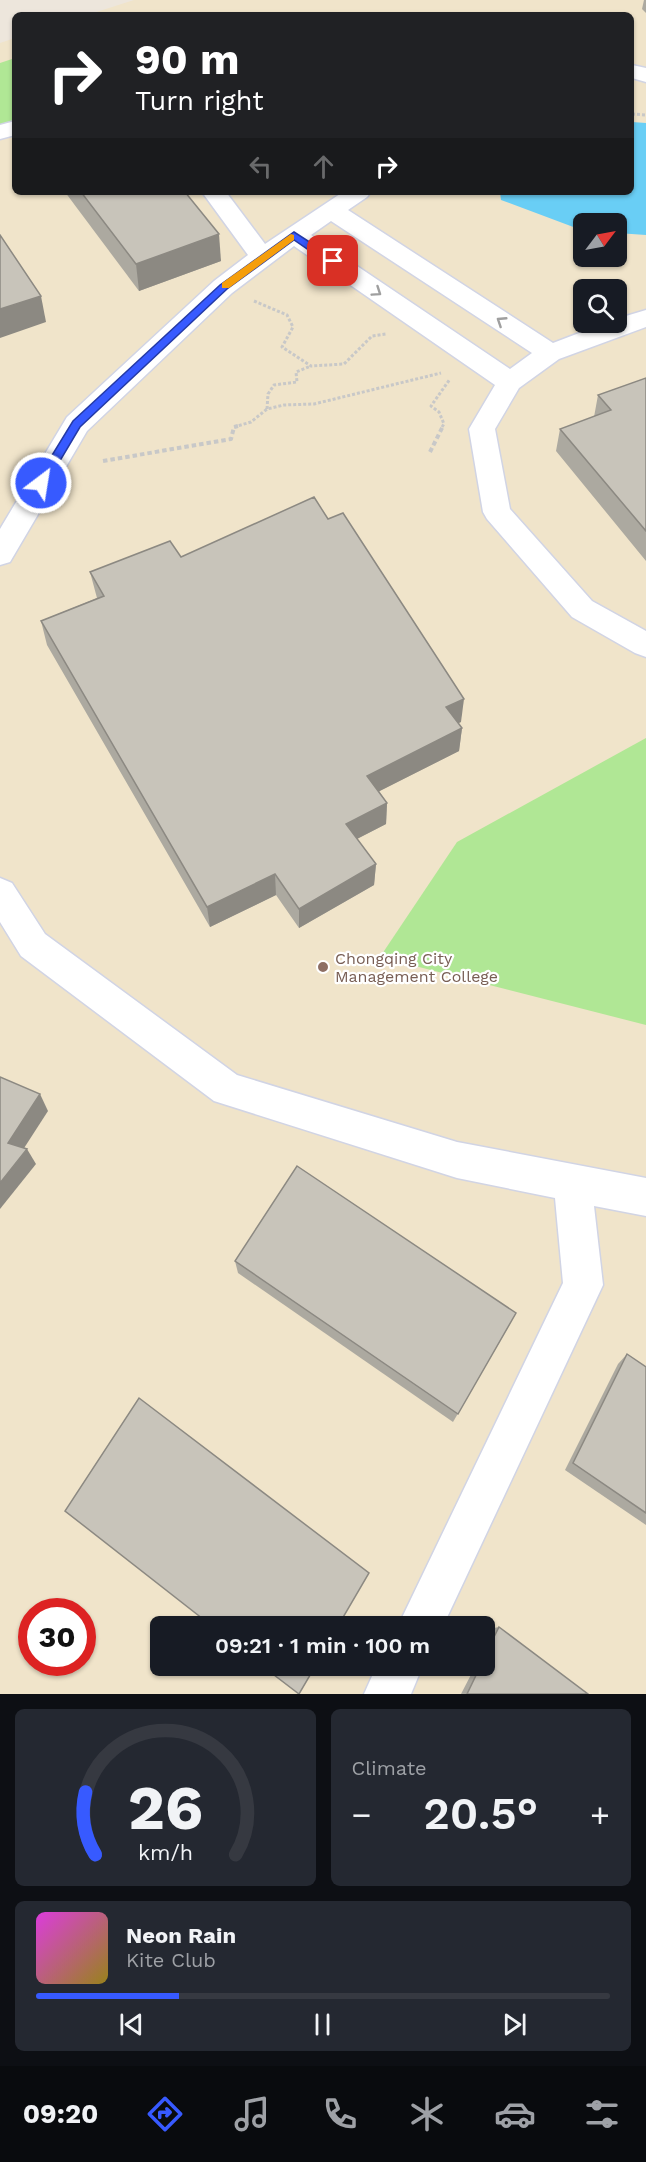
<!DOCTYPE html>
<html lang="en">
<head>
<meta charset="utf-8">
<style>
  body { margin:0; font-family:"Work Sans",sans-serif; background:#242831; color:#f1f3f6; height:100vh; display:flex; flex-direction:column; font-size:22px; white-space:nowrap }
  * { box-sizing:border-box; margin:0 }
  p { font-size:20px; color:#9ea1a6 }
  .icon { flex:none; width:33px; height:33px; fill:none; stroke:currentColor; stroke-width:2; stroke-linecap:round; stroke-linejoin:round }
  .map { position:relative; height:1694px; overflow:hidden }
  .drawer { display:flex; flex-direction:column; gap:15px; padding:15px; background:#0d0f14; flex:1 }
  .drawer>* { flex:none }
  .top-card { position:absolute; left:12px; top:12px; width:622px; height:183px; border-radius:9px; box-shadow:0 2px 4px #0004; background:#202124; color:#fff; overflow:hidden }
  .needle { width:39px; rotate:58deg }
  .buttons { position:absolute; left:573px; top:213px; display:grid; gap:12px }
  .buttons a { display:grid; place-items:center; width:54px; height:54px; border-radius:9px; background:#171b24; box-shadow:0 2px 4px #0004; font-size:30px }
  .speed { position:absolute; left:18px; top:1598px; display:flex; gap:12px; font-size:30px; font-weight:700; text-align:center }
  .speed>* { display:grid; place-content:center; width:78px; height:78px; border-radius:50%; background:#171b24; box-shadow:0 2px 4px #0004; line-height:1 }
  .speed .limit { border:9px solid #d22; background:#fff; color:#111 }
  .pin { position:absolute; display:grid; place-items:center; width:51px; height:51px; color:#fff; margin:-26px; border-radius:12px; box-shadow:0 3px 9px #0006 }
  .me { position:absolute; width:66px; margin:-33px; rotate:31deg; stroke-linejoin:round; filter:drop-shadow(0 0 4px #0008) }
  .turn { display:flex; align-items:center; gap:21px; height:126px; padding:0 24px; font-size:27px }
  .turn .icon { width:78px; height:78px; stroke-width:2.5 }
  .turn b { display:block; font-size:42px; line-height:51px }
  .lanes { display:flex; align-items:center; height:57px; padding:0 24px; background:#0003; justify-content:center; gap:30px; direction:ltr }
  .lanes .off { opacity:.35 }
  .big { font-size:45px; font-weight:600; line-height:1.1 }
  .drawer .tile { flex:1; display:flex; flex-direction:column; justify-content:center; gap:9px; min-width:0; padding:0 21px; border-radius:9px; background:#242831 }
  .drawer .dial { align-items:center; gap:0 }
  .dial svg { height:156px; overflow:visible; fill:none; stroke:#363941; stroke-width:7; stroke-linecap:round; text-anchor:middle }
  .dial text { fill:#f1f3f6; stroke:none }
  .song { display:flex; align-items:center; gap:18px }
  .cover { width:72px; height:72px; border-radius:9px; background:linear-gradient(135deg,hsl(300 70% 55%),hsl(50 70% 35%)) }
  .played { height:6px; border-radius:3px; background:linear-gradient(90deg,#375aff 25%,#363941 25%) }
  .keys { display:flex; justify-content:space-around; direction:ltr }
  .heat { display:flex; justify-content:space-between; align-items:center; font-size:33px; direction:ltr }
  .drawer .tiles { flex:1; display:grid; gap:15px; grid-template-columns:1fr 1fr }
  .tile:last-child { grid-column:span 2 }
  .trip { position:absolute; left:150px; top:1616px; width:345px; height:60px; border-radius:9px; background:#171b24; box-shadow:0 2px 4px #0004; font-weight:600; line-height:60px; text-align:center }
  .menu { display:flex; height:96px; justify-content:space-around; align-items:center; background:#090b0e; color:#9ea1a6 }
  .menu .icon { width:42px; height:42px }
  .menu .active { color:#375aff }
  .menu b { font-size:27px; color:#f1f3f6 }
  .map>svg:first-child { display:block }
  .education { fill:#f0e4ca; fill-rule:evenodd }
  .green { fill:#b0e795 }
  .water { fill:#69cef5 }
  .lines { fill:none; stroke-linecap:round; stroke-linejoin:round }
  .street-casing { stroke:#d1d4e4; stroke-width:3 }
  .path-far1 { stroke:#c8c8c8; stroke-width:3; stroke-dasharray:3 2; stroke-linecap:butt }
  .path { stroke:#c8c8c8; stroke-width:4; stroke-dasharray:4.5 3; stroke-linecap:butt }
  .street { fill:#fff; fill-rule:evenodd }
  .wall { fill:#aca9a0 }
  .shaded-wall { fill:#8c8982 }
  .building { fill:#c8c4ba; stroke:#8c8982; stroke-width:1.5 }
  .oneway { stroke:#9f9f9f }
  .route { fill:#375aff; stroke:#243aa6; stroke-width:1.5 }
  .slow { fill:#f59e0b }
  .education-dot { fill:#8d6e63; stroke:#fff; stroke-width:2 }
  .labels { text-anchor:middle; stroke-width:4.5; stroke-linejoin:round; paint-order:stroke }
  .education-label { font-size:16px; fill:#785e54; stroke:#fff; text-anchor:start }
</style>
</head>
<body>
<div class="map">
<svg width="646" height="1694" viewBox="0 0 646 1694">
  <rect width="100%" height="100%" fill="#ede6dc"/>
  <path class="education" d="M 134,0 L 646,0 L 646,1694 L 0,1694 L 0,43 L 15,38 L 15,192 L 632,192 L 632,15 L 87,15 ZM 584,224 L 616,224 L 616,256 L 584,256 ZM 584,290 L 616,290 L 616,322 L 584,322 ZM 32,1611 L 82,1611 L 82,1662 L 32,1662 ZM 160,1626 L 484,1626 L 484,1665 L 160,1665 Z"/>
  <g class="green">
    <polygon points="15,58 15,123 0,128 0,63"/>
    <polygon points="646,738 646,1025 380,957 457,842"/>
  </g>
  <polygon class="water" points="632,122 646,123 646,235 617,233 616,224 584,224 583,229 576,228 501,200 500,192 632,192"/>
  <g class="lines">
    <defs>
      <g id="street">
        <polygon points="632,65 646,68 646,82 632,78"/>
        <polygon points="15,121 15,135 0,139 0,125"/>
        <path d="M 202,192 L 226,192 L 265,244 L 343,192 L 371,192 L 367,197 L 348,210 L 553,343 L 608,322 L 616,322 L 616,319 L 646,310 L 646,327 L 559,359 L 519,388 L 495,429 L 510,509 L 592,601 L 646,631 L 646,657 L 635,653 L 572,617 L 487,519 L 483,512 L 469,429 L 495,385 L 294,246 L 232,293 L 87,431 L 10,562 L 0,565 L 0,529 L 67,417 L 214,281 L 248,255 ZM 331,221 L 532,353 L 510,369 L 311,235 Z"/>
        <polygon points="0,878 12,883 45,934 237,1075 457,1142 646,1178 646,1216 594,1206 603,1285 443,1626 398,1626 563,1283 555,1198 457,1178 214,1101 21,956 0,922"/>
        <polygon points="377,1665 423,1665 411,1694 364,1694"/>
      </g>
    </defs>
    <use href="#street" class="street-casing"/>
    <g class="path-far1">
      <polyline points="632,114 646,115"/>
      <polyline points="254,301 287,315 293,327 282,347 311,366 344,364 372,336 386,334"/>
      <polyline points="267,409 268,394 274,385 297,382 296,372 311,366"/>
      <polyline points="234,427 251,422 267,409 284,405 314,404 441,373"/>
      <polyline points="442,427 444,424 439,412 431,406 450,379"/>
    </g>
    <g class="path">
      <polyline points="430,452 443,426"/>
      <polyline points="103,461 231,439 234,427 238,426"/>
    </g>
    <use href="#street" class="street"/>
  </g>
  <g class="wall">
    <polygon points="644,0 646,0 646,13 642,9"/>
    <polygon points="65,192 185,192 221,261 139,291"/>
    <polygon points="646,378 646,561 556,451 560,429 594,417 598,395"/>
    <polygon points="181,557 461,722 458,723 462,728 459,751 379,791 387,803 386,824 357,839 376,864 374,885 299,928 276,895 210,927 47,645 41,621 97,598 90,572"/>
    <polygon points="235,1261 510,1324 453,1422 238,1273"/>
    <polygon points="627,1354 646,1367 646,1525 565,1470 618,1364"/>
    <polygon points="499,1627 588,1694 461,1694 476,1665 484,1665 484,1647 494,1628"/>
  </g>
  <g class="shaded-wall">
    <polygon points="219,234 221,261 139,291 136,264"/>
    <polygon points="41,296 46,322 0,338 0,309"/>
    <polygon points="464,699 461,722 443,730 446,707"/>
    <polygon points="462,728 459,751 366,798 367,776"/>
    <polygon points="387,803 386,824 345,845 346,824"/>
    <polygon points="376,864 374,885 299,928 299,909"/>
    <polygon points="275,874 276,895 210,927 207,907"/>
    <polygon points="40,1094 48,1111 17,1159 8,1143"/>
    <polygon points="27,1149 36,1164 0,1209 0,1183"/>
  </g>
  <g class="building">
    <polygon points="81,192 185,192 219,234 136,264"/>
    <polygon points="0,235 41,296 0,309"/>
    <polygon points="646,378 646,531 560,429 611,410 598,395"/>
    <polygon points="314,497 328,519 343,513 464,699 446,707 462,728 367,776 387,803 346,824 376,864 299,909 275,874 207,907 41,621 104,596 90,572 170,541 181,557"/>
    <polygon points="0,1077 40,1094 8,1143 27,1149 0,1183"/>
    <polygon points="297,1166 516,1313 458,1414 235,1261"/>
    <polygon points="627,1354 646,1367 646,1513 573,1463"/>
    <polygon points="139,1398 369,1573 338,1626 212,1626 65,1511"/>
    <polygon points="499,1627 588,1694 467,1694 481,1665 484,1665 484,1657"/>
    <polygon points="261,1665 316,1665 299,1694"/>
  </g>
  <defs><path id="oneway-chevron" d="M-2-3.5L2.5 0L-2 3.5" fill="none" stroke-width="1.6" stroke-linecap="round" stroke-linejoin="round" transform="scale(1.5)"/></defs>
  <g class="oneway">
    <use href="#oneway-chevron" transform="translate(377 292) rotate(34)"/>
    <use href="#oneway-chevron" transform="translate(501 321) rotate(-147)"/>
  </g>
  <polygon class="route" points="294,232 336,259 336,264 329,264 294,240 227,289 80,427 45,486 37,486 35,483 73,421 220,285"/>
  <polygon class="slow" points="291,234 294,235 294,240 229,288 222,288 222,283"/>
  <circle class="education-dot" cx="323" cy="967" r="6"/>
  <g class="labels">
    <g class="education-label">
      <text x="335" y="964">Chongqing City<tspan x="335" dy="18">Management College</tspan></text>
    </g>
  </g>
</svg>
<div class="buttons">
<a><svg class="needle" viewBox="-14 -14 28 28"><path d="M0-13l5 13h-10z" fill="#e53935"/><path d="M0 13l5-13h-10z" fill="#9ea1a6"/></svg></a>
<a><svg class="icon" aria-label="search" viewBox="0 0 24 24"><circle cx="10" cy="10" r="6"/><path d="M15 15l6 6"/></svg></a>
</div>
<div class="speed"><div class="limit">30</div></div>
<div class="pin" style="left:333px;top:261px;background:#d93025"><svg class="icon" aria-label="arrive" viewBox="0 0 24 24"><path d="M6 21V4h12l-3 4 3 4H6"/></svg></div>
<svg class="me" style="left:41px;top:483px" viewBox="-20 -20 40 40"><circle r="17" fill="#375aff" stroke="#fff" stroke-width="3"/><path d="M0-11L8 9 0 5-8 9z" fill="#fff"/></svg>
<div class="trip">09:21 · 1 min · 100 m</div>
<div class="top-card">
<div class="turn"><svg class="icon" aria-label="right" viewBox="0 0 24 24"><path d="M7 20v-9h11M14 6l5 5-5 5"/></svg><div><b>90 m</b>Turn right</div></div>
<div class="lanes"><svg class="icon off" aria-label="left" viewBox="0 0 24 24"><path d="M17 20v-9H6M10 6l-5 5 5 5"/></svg><svg class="icon off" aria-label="ahead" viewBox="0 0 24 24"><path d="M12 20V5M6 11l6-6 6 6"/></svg><svg class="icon" aria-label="right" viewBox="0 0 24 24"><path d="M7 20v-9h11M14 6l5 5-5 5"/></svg></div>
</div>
</div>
<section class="drawer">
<div class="tiles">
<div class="tile dial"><svg viewBox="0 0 100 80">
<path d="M14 69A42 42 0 1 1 86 69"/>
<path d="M14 69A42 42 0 0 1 9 37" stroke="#375aff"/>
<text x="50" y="56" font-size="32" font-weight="700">26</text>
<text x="50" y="72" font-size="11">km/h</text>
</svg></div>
<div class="tile"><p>Climate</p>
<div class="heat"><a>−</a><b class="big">20.5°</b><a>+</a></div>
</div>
<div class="tile">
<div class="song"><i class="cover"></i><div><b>Neon Rain</b><p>Kite Club</p></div></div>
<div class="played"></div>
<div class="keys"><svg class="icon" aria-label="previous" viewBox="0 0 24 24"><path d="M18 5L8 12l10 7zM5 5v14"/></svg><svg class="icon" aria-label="pause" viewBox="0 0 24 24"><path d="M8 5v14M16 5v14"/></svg><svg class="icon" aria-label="next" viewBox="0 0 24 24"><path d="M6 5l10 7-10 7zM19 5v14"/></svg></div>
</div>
</div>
</section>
<nav class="menu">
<b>09:20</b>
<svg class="icon active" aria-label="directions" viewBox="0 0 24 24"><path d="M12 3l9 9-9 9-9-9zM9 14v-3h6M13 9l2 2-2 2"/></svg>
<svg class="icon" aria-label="music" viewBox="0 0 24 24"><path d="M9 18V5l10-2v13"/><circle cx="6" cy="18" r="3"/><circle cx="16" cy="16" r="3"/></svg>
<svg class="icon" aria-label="phone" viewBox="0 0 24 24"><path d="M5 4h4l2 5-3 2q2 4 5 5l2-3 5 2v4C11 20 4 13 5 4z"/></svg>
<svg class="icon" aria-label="climate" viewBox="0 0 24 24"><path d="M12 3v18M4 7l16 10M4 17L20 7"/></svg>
<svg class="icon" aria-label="car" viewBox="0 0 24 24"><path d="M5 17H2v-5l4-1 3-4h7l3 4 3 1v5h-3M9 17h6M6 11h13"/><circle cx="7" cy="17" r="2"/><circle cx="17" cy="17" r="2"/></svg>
<svg class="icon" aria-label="filters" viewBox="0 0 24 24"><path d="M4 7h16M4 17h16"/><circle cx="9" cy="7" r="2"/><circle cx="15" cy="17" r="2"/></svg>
</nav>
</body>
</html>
